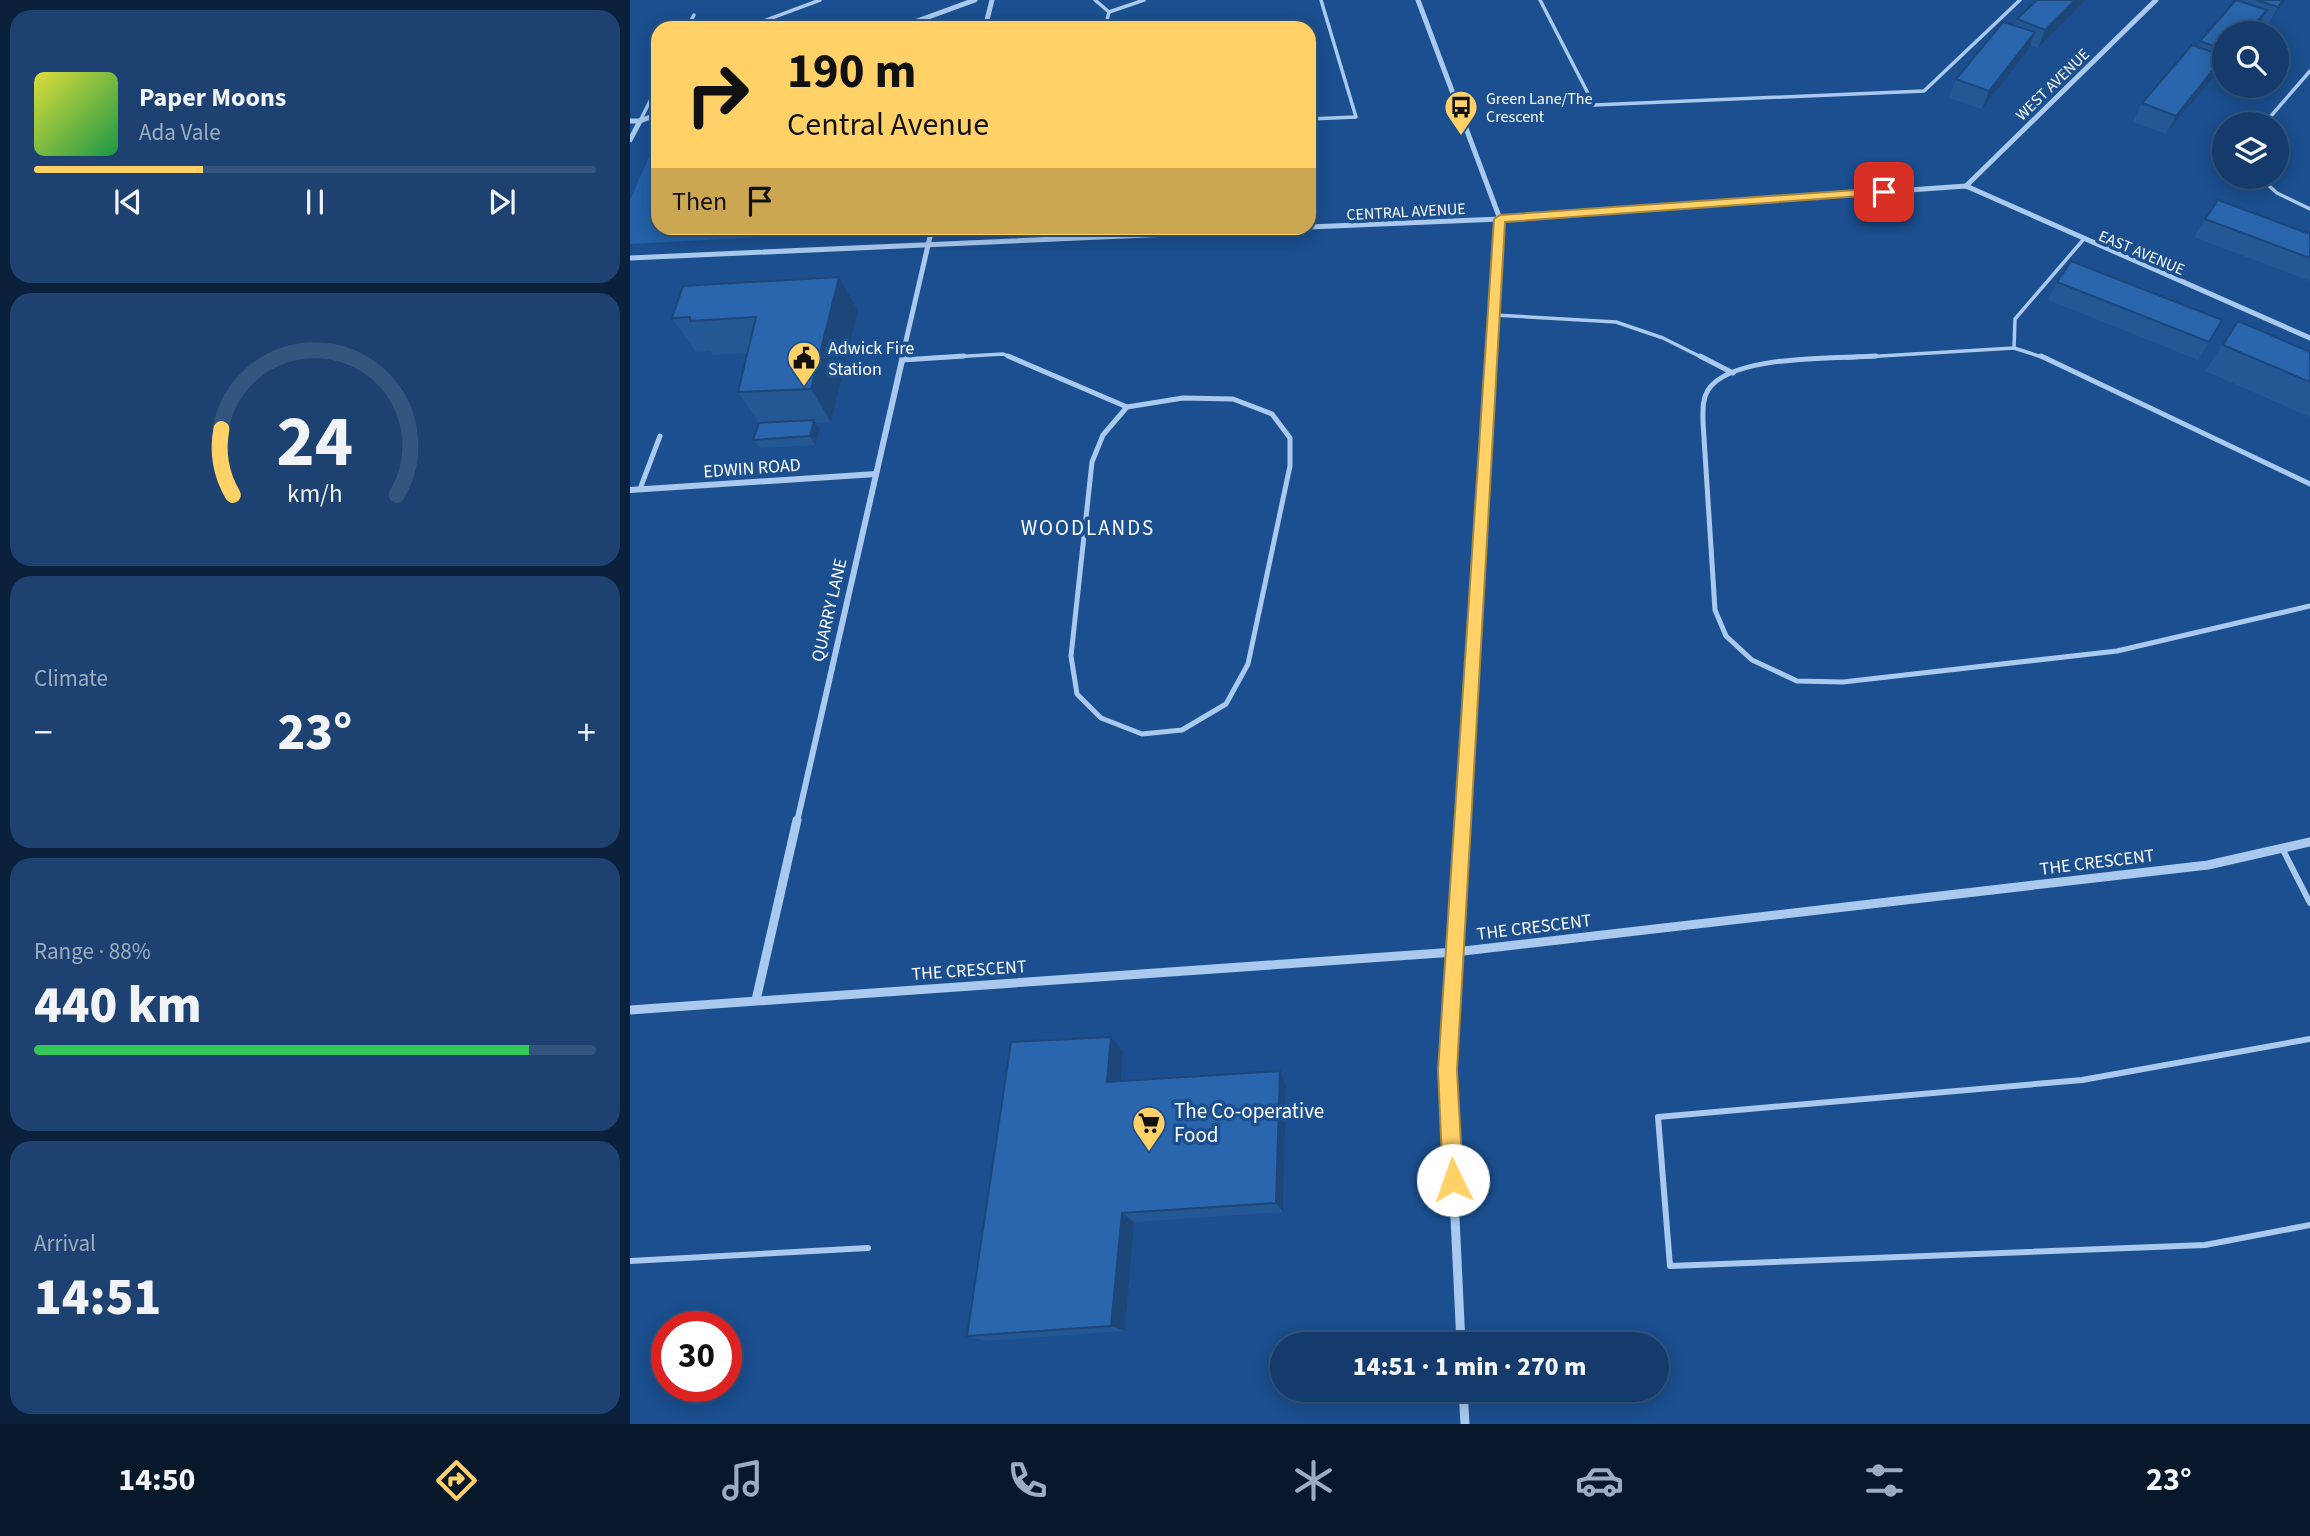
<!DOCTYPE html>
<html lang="en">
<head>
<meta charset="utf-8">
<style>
  body { margin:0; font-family:"Source Sans 3",sans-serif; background:#1d4271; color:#f1f3f6; height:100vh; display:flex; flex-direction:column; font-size:26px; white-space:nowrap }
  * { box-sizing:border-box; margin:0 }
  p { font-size:23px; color:#9dadc1 }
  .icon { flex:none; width:38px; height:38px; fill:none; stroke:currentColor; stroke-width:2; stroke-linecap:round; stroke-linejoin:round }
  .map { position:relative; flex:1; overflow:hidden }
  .side { display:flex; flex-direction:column; gap:10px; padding:10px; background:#0b203b; width:630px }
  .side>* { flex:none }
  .guide { position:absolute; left:21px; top:21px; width:665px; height:214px; border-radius:21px; box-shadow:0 4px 18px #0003,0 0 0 2px #33557e; background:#ffd166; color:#111; overflow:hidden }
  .fabs { position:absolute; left:1582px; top:21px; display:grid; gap:14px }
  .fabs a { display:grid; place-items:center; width:77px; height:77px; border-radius:50%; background:#143b6b; box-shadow:0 4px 18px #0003,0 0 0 2px #33557e; font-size:35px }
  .speed { position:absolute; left:21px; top:1311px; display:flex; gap:14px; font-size:35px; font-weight:700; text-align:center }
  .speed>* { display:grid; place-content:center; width:91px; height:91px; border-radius:50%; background:#143b6b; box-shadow:0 4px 18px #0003,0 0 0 2px #33557e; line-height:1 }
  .speed .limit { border:10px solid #d22; background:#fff; color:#111 }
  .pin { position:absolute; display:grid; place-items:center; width:60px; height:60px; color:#fff; margin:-30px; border-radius:14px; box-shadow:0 4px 10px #0006 }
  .me { position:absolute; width:77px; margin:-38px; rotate:357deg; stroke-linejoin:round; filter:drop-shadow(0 0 5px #0008) }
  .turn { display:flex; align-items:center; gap:24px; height:147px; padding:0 21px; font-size:32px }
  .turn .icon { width:91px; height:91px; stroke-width:2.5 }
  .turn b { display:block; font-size:49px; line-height:60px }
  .then { display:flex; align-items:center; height:66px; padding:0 21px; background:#0003; gap:14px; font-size:26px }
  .big { font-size:52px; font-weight:800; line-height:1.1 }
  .side .widget { flex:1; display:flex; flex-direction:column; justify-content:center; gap:10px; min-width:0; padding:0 24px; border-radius:21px; background:#1d4271 }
  .side .dial { align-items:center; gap:0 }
  .dial svg { height:182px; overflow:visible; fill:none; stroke:#33557e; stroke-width:7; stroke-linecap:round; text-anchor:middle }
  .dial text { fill:#f1f3f6; stroke:none }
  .song { display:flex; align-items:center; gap:21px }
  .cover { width:84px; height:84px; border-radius:10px; background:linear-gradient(135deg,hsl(60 70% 55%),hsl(140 70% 35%)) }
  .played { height:7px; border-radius:4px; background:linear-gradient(90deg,#ffd166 30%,#33557e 30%) }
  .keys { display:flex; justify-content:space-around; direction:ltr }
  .heat { display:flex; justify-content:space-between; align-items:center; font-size:38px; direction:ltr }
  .charge { height:10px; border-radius:5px; background:linear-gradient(90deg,#34c759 88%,#33557e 0) }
  .trip { position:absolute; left:640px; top:1332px; width:399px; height:70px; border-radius:35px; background:#143b6b; box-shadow:0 4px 18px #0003,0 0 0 2px #33557e; font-weight:800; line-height:70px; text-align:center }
  .tab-bar { display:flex; height:112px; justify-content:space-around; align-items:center; background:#08182b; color:#9dadc1 }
  .tab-bar .icon { width:49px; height:49px }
  .tab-bar .current { color:#ffd166 }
  .tab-bar b { font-size:32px; color:#f1f3f6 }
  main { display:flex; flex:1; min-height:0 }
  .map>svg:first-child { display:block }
  .green { fill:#2461a8 }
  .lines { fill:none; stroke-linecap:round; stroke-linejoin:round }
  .service-far2 { stroke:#a9c9ee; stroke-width:3.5 }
  .service-far1 { stroke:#a9c9ee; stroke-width:5 }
  .service { stroke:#a9c9ee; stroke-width:6 }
  .minor-far2 { stroke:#a9c9ee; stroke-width:5 }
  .minor-far1 { stroke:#a9c9ee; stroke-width:6 }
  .minor { stroke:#a9c9ee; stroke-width:9 }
  .wall { fill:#245895 }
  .shaded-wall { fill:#1d4779 }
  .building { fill:#2a66ad; stroke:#1d4779; stroke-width:2 }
  .route { fill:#ffd166; stroke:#a68842; stroke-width:2 }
  .labels { text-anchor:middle; stroke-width:7; stroke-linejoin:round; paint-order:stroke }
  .far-street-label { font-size:16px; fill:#fff; stroke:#1b4f8f }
  .far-poi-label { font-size:16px; fill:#fff; stroke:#1b4f8f; text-anchor:start }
  .poi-label { font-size:18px; fill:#fff; stroke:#1b4f8f; text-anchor:start }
  .street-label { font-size:18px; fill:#fff; stroke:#1b4f8f }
  .quarter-label { font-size:21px; letter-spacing:2px; fill:#fff; stroke:#1b4f8f }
  .near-poi-label { font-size:21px; fill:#fff; stroke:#1b4f8f; text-anchor:start }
</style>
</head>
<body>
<main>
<section class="side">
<div class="widget">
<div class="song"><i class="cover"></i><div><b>Paper Moons</b><p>Ada Vale</p></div></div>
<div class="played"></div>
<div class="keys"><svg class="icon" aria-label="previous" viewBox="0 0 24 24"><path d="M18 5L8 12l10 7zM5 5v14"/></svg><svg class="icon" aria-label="pause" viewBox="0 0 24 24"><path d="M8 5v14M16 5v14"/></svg><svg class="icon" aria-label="next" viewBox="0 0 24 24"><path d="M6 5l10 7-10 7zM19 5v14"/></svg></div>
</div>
<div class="widget dial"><svg viewBox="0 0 100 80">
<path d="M14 69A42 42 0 1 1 86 69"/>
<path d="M14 69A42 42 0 0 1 9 40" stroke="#ffd166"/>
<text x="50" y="56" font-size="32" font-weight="700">24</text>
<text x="50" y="72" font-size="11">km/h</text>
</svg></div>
<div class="widget"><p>Climate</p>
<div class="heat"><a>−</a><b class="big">23°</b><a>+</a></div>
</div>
<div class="widget"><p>Range · 88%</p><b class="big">440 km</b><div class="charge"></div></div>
<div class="widget"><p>Arrival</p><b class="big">14:51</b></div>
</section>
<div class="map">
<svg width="1680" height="1424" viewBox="0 0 1680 1424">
  <rect width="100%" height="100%" fill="#1b4f8f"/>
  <polygon class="green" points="28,137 28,228 279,229 0,244 0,200"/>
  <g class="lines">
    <g class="service-far2">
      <polyline points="465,0 479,12"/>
      <polyline points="910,0 964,105 1294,91 1390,0"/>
      <polyline points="57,28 64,15"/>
      <polyline points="115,28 190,0"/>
      <polyline points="475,28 479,12 514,0"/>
      <polyline points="679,119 726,117 691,0"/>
      <polyline points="10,121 28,85"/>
      <polyline points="1634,124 1680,71"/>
      <polyline points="1629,177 1647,193 1680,209"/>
      <polyline points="864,315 986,322 1033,338 1073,358"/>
      <polyline points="1384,348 1385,319 1453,240"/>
      <polyline points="304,358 373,354 383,358"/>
      <polyline points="1217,358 1384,348 1415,358"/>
    </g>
    <g class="service-far1">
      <polyline points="378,356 497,407"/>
      <polyline points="1070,356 1103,373"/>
      <path d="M 1246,356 C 1206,359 1101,354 1078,390 C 1072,400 1073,411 1073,422 L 1085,610 L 1096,636 L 1122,660 L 1167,681 L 1213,682 L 1487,651 L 1680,606"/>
      <polyline points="1411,356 1680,484"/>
      <polyline points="272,360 334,356"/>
      <polygon points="553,398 603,399 642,414 660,438 660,466 618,664 596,704 552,730 512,734 471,718 447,694 441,656 462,462 473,435 497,407"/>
      <polyline points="10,489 30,436"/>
    </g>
    <g class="service">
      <polyline points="1652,848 1680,903"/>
      <polyline points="1680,1039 1452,1080 1028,1117 1040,1266 1575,1245 1680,1225"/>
      <polyline points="0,1261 238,1248"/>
    </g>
    <g class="minor-far2">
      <polyline points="788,0 870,219 862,358"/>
      <polyline points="268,28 345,0"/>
      <polyline points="355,28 362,0"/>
      <polyline points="0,121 10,121 28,114"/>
      <polyline points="0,140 10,121"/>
      <polyline points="1336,186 1526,0"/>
      <polyline points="679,227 870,219 1336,186 1680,338"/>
      <polyline points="0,258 674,228"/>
      <polyline points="272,358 302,228"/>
    </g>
    <g class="minor-far1">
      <polyline points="0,490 246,474"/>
      <polyline points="167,822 273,356"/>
      <polyline points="833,822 862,356"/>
    </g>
    <g class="minor">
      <polyline points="126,1000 167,820"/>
      <polyline points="0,1010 825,952 1578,865 1680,842"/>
      <polyline points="831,1344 818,1070 833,820"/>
      <polyline points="833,1390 835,1424"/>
    </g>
  </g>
  <g class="wall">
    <polygon points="1407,0 1456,0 1408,48 1400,45 1398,50 1352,109 1319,98 1326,79 1384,26 1387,19"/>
    <polygon points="1614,0 1655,0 1638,25 1630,23 1627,28 1594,33 1594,67 1591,71 1587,70 1585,75 1536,134 1503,122 1512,103 1567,47 1570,41"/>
    <polygon points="1575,219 1680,234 1680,281 1564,237"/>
    <polygon points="1427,282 1579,342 1568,360 1418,300"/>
    <polygon points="228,311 201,422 186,423 190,429 185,445 130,448 123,440 129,423 108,392 117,353 83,355 80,351 66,352 42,318"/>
    <polygon points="1608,321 1680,352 1680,417 1575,371"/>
    <polygon points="481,1037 493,1051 491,1081 650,1071 656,1085 653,1212 504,1222 495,1331 356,1341 337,1336"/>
  </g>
  <g class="shaded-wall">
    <polygon points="1445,0 1456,0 1408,48 1415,30"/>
    <polygon points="1653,0 1655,0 1638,25 1648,7"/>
    <polygon points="1637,10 1627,28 1623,33 1617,33"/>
    <polygon points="1405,32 1398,50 1352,109 1359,91"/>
    <polygon points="1594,56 1585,75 1536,134 1546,116"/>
    <polygon points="209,277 228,311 201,422 181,389"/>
    <polygon points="184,420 190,429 185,445 180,436"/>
    <polygon points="481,1037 493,1051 490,1094 477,1082"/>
    <polygon points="650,1071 656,1085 653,1212 646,1203"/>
    <polygon points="492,1213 504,1222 495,1331 481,1326"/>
  </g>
  <g class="building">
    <polygon points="1407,0 1445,0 1415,30 1387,19"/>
    <polygon points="1606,0 1637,10 1617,33 1594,33 1594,50 1570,41"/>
    <polygon points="1626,0 1653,0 1648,7"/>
    <polygon points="1373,22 1405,32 1359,91 1326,79"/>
    <polygon points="1562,45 1594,56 1546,116 1512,103"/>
    <polygon points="1588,200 1680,234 1680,258 1575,219"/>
    <polygon points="1441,261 1592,320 1579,342 1427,282"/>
    <polygon points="209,277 181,389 108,392 126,317 60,321 60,317 42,318 53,286"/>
    <polygon points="1608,321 1680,352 1680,382 1593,345"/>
    <polygon points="184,420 180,436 123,440 129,423"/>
    <polygon points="481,1037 477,1082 650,1071 646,1203 492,1213 481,1326 337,1336 381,1042"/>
  </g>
  <polygon class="route" points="1254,188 1258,189 1258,194 875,222 827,1070 833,1180 830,1187 823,1190 816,1187 813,1180 808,1070 864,219 870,215"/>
  <defs>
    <symbol id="bus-pin" viewBox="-11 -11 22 30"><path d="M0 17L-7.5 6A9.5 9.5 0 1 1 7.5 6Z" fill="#ffd166" stroke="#1b4f8f"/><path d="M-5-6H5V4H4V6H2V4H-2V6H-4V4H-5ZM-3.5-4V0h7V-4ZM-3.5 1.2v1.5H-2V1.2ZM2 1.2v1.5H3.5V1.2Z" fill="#111"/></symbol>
    <symbol id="civic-pin" viewBox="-11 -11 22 30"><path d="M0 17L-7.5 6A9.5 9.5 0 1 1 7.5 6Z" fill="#ffd166" stroke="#1b4f8f"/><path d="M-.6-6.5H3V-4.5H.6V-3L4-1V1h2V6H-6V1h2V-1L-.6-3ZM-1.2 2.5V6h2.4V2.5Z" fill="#111"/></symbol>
    <symbol id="supermarket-pin" viewBox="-11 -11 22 30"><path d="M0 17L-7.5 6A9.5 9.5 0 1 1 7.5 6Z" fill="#ffd166" stroke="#1b4f8f"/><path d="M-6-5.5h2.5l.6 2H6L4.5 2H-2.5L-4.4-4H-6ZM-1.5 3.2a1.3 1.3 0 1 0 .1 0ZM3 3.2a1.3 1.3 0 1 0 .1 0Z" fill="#111"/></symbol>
  </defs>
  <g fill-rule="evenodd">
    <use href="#bus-pin" x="812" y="88" width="38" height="52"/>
    <use href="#civic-pin" x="155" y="339" width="38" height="52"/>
    <use href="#supermarket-pin" x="500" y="1104" width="38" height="52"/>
  </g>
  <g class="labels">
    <g class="far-street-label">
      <text transform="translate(1422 84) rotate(-44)" y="6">WEST AVENUE</text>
      <text transform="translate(776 211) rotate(-3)" y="6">CENTRAL AVENUE</text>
      <text transform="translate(1512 252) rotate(23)" y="6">EAST AVENUE</text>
    </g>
    <g class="far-poi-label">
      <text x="856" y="104">Green Lane/The<tspan x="856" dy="18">Crescent</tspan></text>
    </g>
    <g class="poi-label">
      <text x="198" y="354">Adwick Fire<tspan x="198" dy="21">Station</tspan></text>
    </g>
    <g class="street-label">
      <text transform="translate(122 468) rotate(-4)" y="6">EDWIN ROAD</text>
      <text transform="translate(199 610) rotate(-77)" y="6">QUARRY LANE</text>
      <text transform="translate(1467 862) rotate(-7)" y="6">THE CRESCENT</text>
      <text transform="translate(904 927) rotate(-7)" y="6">THE CRESCENT</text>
      <text transform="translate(339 970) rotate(-4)" y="6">THE CRESCENT</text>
    </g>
    <g class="quarter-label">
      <text x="458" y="535">WOODLANDS</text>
    </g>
    <g class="near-poi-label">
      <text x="544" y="1118">The Co-operative<tspan x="544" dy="24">Food</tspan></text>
    </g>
  </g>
</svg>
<div class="fabs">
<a><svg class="icon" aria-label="search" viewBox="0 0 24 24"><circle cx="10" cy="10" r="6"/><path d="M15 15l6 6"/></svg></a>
<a><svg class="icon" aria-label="layers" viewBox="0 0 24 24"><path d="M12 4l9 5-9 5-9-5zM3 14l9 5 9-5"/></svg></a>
</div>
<div class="speed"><div class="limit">30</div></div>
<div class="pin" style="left:1254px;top:192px;background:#d93025"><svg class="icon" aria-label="arrive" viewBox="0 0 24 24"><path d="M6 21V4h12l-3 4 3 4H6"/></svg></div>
<svg class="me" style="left:823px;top:1180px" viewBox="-20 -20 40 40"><circle r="19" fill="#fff"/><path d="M0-13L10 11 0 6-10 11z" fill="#ffd166"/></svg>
<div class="trip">14:51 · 1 min · 270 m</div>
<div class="guide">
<div class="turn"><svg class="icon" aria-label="right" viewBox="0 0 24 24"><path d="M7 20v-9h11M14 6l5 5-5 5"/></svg><div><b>190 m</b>Central Avenue</div></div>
<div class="then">Then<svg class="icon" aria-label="arrive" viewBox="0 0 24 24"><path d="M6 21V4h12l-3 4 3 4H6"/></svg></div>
</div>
</div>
</main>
<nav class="tab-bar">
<b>14:50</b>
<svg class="icon current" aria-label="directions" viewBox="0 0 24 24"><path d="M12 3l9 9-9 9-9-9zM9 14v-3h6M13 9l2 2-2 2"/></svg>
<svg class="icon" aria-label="music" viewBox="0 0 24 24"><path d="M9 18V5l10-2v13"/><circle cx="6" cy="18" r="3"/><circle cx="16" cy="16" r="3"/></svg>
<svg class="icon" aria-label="phone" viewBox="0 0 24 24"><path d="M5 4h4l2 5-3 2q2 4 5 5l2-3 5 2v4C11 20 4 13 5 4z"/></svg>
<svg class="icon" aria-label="climate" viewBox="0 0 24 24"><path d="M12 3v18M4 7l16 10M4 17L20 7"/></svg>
<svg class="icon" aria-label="car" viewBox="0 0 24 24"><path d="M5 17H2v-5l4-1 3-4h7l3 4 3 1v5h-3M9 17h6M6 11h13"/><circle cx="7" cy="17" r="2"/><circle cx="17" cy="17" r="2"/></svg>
<svg class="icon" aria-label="filters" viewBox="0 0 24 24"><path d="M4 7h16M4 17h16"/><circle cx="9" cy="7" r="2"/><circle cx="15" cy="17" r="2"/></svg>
<b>23°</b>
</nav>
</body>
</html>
